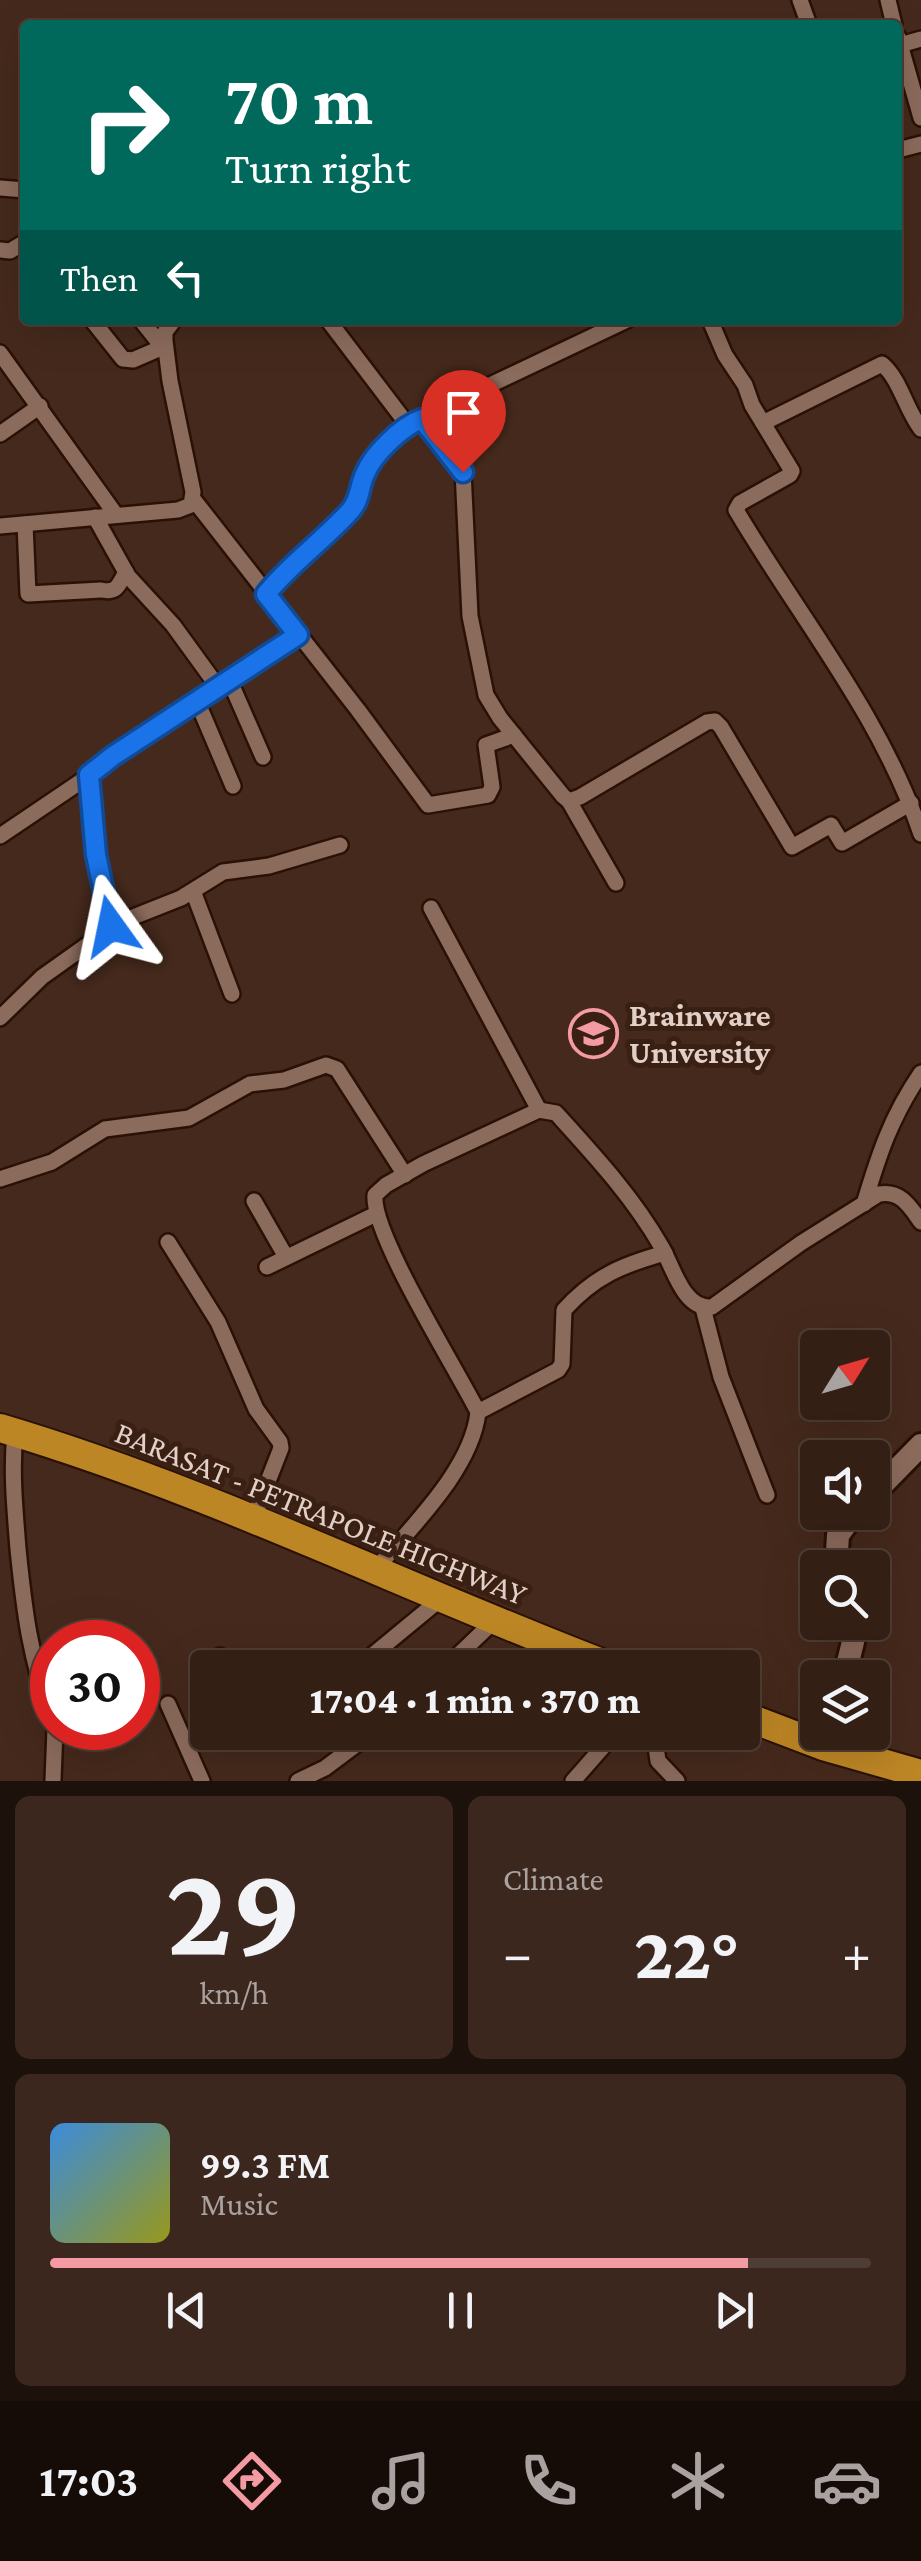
<!DOCTYPE html>
<html lang="en">
<head>
<meta charset="utf-8">
<style>
  body { margin:0; font-family:"Crimson Pro",serif; background:#3c271e; color:#f1f3f6; height:100vh; display:flex; flex-direction:column; font-size:38px; white-space:nowrap }
  * { box-sizing:border-box; margin:0 }
  p { font-size:32px; color:#a9a2a0 }
  .icon { flex:none; width:55px; height:55px; fill:none; stroke:currentColor; stroke-width:2; stroke-linecap:round; stroke-linejoin:round }
  .map { position:relative; height:1781px; overflow:hidden }
  .drawer { display:flex; flex-direction:column; gap:15px; padding:15px; background:#1d110c; flex:1 }
  .drawer>* { flex:none }
  .hud { position:absolute; left:20px; top:20px; width:882px; height:305px; border-radius:10px; box-shadow:0 10px 40px #0002,0 0 0 2px #4e3d34; background:#00695c; color:#fff; overflow:hidden }
  .needle { width:65px; rotate:53deg }
  .fabs { position:absolute; left:800px; top:1330px; display:grid; gap:20px }
  .fabs a { display:grid; place-items:center; width:90px; height:90px; border-radius:10px; background:#341f15; box-shadow:0 10px 40px #0002,0 0 0 2px #4e3d34; font-size:50px }
  .speed { position:absolute; left:30px; top:1620px; display:flex; gap:20px; font-size:50px; font-weight:700; text-align:center }
  .speed>* { display:grid; place-content:center; width:130px; height:130px; border-radius:50%; background:#341f15; box-shadow:0 10px 40px #0002,0 0 0 2px #4e3d34; line-height:1 }
  .speed .limit { border:15px solid #d22; background:#fff; color:#111 }
  .pin { position:absolute; display:grid; place-items:center; width:85px; height:85px; color:#fff; margin:-102px -42px; border-radius:50% 50% 50% 0; rotate:-45deg; box-shadow:0 0 10px #0007 }
  .pin .icon { rotate:45deg }
  .me { position:absolute; width:110px; margin:-55px; rotate:348deg; stroke-linejoin:round; filter:drop-shadow(0 0 8px #0008) }
  .turn { display:flex; align-items:center; gap:35px; height:210px; padding:0 40px; font-size:45px }
  .turn .icon { width:130px; height:130px; stroke-width:2.5 }
  .turn b { display:block; font-size:70px; line-height:85px }
  .then { display:flex; align-items:center; height:95px; padding:0 40px; background:#0003; gap:20px; font-size:38px }
  .big { font-size:75px; font-weight:800; line-height:1.1 }
  .drawer .widget { flex:1; display:flex; flex-direction:column; justify-content:center; gap:15px; min-width:0; padding:0 35px; border-radius:15px; background:#3c271e }
  .drawer .dial { align-items:center; gap:0 }
  .dial b { font-size:130px; line-height:1 }
  .song { display:flex; align-items:center; gap:30px }
  .cover { width:120px; height:120px; border-radius:15px; background:linear-gradient(135deg,hsl(210 70% 55%),hsl(60 70% 35%)) }
  .played { height:10px; border-radius:5px; background:linear-gradient(90deg,#f49aa3 85%,#4e3d34 85%) }
  .keys { display:flex; justify-content:space-around; direction:ltr }
  .heat { display:flex; justify-content:space-between; align-items:center; font-size:55px; direction:ltr }
  .drawer .tiles { flex:1; display:grid; gap:15px; grid-template-columns:1fr 1fr }
  .widget:last-child { grid-column:span 2 }
  .trip { position:absolute; left:190px; top:1650px; width:570px; height:100px; border-radius:10px; background:#341f15; box-shadow:0 10px 40px #0002,0 0 0 2px #4e3d34; font-weight:800; line-height:100px; text-align:center }
  .menu { display:flex; height:160px; justify-content:space-around; align-items:center; background:#150c08; color:#a9a2a0 }
  .menu .icon { width:70px; height:70px }
  .menu .current { color:#f49aa3 }
  .menu b { font-size:45px; color:#f1f3f6 }
  .map>svg:first-child { display:block }
  .lines { fill:none; stroke-linecap:round; stroke-linejoin:round }
  .street-casing { stroke:#2a1105; stroke-width:20 }
  .secondary-casing { stroke:#2a1105; stroke-width:28 }
  .highway-casing { stroke:#2a1105; stroke-width:32 }
  .street { stroke:#8b6b5c; stroke-width:15 }
  .secondary { stroke:#8b6b5c; stroke-width:22 }
  .highway { stroke:#bd8625; stroke-width:28 }
  .route-casing { stroke:#114b97; stroke-width:25 }
  .route { stroke:#1a73e8; stroke-width:18 }
  .labels { text-anchor:middle; stroke-width:10; stroke-linejoin:round; paint-order:stroke }
  .poi-label { font-size:32px; font-weight:bold; fill:#e2cfc7; stroke:#3a1f13; text-anchor:start }
  .street-label { font-size:32px; fill:#e2cfc7; stroke:#3a1f13 }
</style>
</head>
<body>
<div class="map">
<svg width="921" height="1781" viewBox="0 0 921 1781">
  <rect width="100%" height="100%" fill="#45291c"/>
  <g class="lines">
    <defs>
      <g id="street">
        <polyline points="800,0 809,25"/>
        <polyline points="888,0 894,25"/>
        <polyline points="898,37 921,118"/>
        <polyline points="900,45 921,39"/>
        <polyline points="898,150 921,144"/>
        <polyline points="0,188 25,190"/>
        <polyline points="0,250 10,251 25,242"/>
        <polyline points="92,320 123,359 133,360 163,347"/>
        <polyline points="141,320 164,349"/>
        <polyline points="328,320 404,420 410,423 627,320"/>
        <path d="M 710,320 L 725,355 L 745,385 L 752,405 L 792,471 L 790,475 L 740,503 L 736,510 C 799,617 881,715 921,834"/>
        <polyline points="0,353 116,515"/>
        <polyline points="421,419 463,471 470,616 486,695 500,718 563,796 569,801 580,797 707,722 715,721 721,727 792,847 831,825 842,843 911,803"/>
        <path d="M 763,423 L 882,364 C 900,379 906,410 921,429"/>
        <polyline points="0,434 40,406"/>
        <polyline points="194,500 358,710 428,805 488,795 492,787 486,745 514,735"/>
        <polyline points="95,517 128,576 173,625 218,687"/>
        <path d="M 25,524 L 28,594 L 101,590 C 117,593 118,586 126,572"/>
        <polyline points="0,526 178,510 191,505 193,492 170,381 165,341 165,332 174,320"/>
        <polyline points="266,594 281,574 354,507 362,490 363,475 376,458 410,423"/>
        <polyline points="229,679 263,757"/>
        <polyline points="197,701 233,786"/>
        <polyline points="89,775 96,855 111,926"/>
        <polyline points="569,801 616,883"/>
        <polyline points="0,836 80,782 113,756 299,635"/>
        <polyline points="193,891 232,994"/>
        <polyline points="431,908 539,1110"/>
        <polyline points="0,1018 42,977 118,923 181,898 223,872 269,866 340,845"/>
        <polyline points="0,1179 52,1162 105,1129 189,1118 250,1084 284,1080 326,1065 337,1069 405,1175"/>
        <polyline points="254,1201 286,1257"/>
        <path d="M 864,1204 C 879,1154 891,1117 921,1073"/>
        <polyline points="168,1242 218,1322 256,1409 280,1442 281,1448 254,1517"/>
        <polyline points="267,1267 376,1214"/>
        <polyline points="703,1308 721,1377 767,1495"/>
        <path d="M 478,1412 L 558,1370 L 562,1364 L 564,1310 C 595,1276 622,1265 665,1253"/>
        <path d="M 15,1433 C 11,1472 15,1510 18,1549 C 24,1608 30,1660 52,1716"/>
        <path d="M 375,1570 C 411,1527 472,1469 478,1412 C 456,1368 371,1233 375,1195 L 386,1185 L 423,1164 L 539,1110 L 556,1113 C 594,1155 633,1197 661,1246 C 673,1266 683,1310 712,1307 L 801,1243 L 879,1194 C 901,1190 910,1207 921,1222"/>
        <polyline points="220,1656 228,1668"/>
        <polyline points="357,1668 443,1597"/>
        <polyline points="445,1668 496,1619"/>
        <polyline points="168,1704 202,1781"/>
        <polyline points="654,1732 658,1761 677,1781"/>
        <polyline points="513,1740 519,1732"/>
        <polyline points="53,1780 55,1728"/>
        <polyline points="298,1781 325,1768 373,1732"/>
        <polyline points="573,1781 616,1732"/>
      </g>
      <g id="secondary">
        <polyline points="872,1495 921,1445"/>
        <polyline points="836,1568 838,1535 855,1512"/>
        <polyline points="844,1678 853,1642 849,1622"/>
      </g>
      <g id="highway">
        <path d="M 0,1428 C 212,1491 409,1590 615,1668"/>
        <polyline points="742,1715 823,1746 921,1774"/>
      </g>
    </defs>
    <use href="#street" class="street-casing"/>
    <use href="#secondary" class="secondary-casing"/>
    <use href="#highway" class="highway-casing"/>
    <use href="#street" class="street"/>
    <use href="#secondary" class="secondary"/>
    <use href="#highway" class="highway"/>
  </g>
  <g class="lines">
    <defs>
      <path id="route" d="M 111,926 L 96,855 L 89,775 L 113,756 L 298,635 L 266,594 C 291,563 324,540 351,510 C 361,498 359,486 365,474 C 373,454 402,426 422,419 L 463,472"/>
    </defs>
    <use href="#route" class="route-casing"/>
    <use href="#route" class="route"/>
  </g>
  <defs>
    <symbol id="university-ring" viewBox="-11 -11 22 22"><circle r="9.5" fill="#3a1f13" stroke="#f49aa3" stroke-width="1.5"/><path d="M0-5L7-2L0 1L-7-2ZM-4 1L0 2.5L4 1V4Q0 6-4 4Z" fill="#f49aa3"/></symbol>
  </defs>
  <g fill-rule="evenodd">
    <use href="#university-ring" x="566" y="1006" width="55" height="55"/>
  </g>
  <g class="labels">
    <g class="poi-label">
      <text x="629" y="1026">Brainware<tspan x="629" dy="37">University</tspan></text>
    </g>
    <g class="street-label">
      <text transform="translate(321 1513) rotate(22)" y="11">BARASAT - PETRAPOLE HIGHWAY</text>
    </g>
  </g>
</svg>
<div class="fabs">
<a><svg class="needle" viewBox="-14 -14 28 28"><path d="M0-13l5 13h-10z" fill="#e53935"/><path d="M0 13l5-13h-10z" fill="#a9a2a0"/></svg></a>
<a><svg class="icon" aria-label="sound" viewBox="0 0 24 24"><path d="M4 9h4l5-4v14l-5-4H4zM17 9q2 3 0 6"/></svg></a>
<a><svg class="icon" aria-label="search" viewBox="0 0 24 24"><circle cx="10" cy="10" r="6"/><path d="M15 15l6 6"/></svg></a>
<a><svg class="icon" aria-label="layers" viewBox="0 0 24 24"><path d="M12 4l9 5-9 5-9-5zM3 14l9 5 9-5"/></svg></a>
</div>
<div class="speed"><div class="limit">30</div></div>
<div class="pin" style="left:463px;top:472px;background:#d93025"><svg class="icon" aria-label="arrive" viewBox="0 0 24 24"><path d="M6 21V4h12l-3 4 3 4H6"/></svg></div>
<svg class="me" style="left:111px;top:926px" viewBox="-20 -20 40 40"><path d="M0-17L14 15 0 8-14 15z" fill="#1a73e8" stroke="#fff" stroke-width="4"/></svg>
<div class="trip">17:04 · 1 min · 370 m</div>
<div class="hud">
<div class="turn"><svg class="icon" aria-label="right" viewBox="0 0 24 24"><path d="M7 20v-9h11M14 6l5 5-5 5"/></svg><div><b>70 m</b>Turn right</div></div>
<div class="then">Then<svg class="icon" aria-label="left" viewBox="0 0 24 24"><path d="M17 20v-9H6M10 6l-5 5 5 5"/></svg></div>
</div>
</div>
<section class="drawer">
<div class="tiles">
<div class="widget dial"><b>29</b><p>km/h</p></div>
<div class="widget"><p>Climate</p>
<div class="heat"><a>−</a><b class="big">22°</b><a>+</a></div>
</div>
<div class="widget">
<div class="song"><i class="cover"></i><div><b>99.3 FM</b><p>Music</p></div></div>
<div class="played"></div>
<div class="keys"><svg class="icon" aria-label="previous" viewBox="0 0 24 24"><path d="M18 5L8 12l10 7zM5 5v14"/></svg><svg class="icon" aria-label="pause" viewBox="0 0 24 24"><path d="M8 5v14M16 5v14"/></svg><svg class="icon" aria-label="next" viewBox="0 0 24 24"><path d="M6 5l10 7-10 7zM19 5v14"/></svg></div>
</div>
</div>
</section>
<nav class="menu">
<b>17:03</b>
<svg class="icon current" aria-label="directions" viewBox="0 0 24 24"><path d="M12 3l9 9-9 9-9-9zM9 14v-3h6M13 9l2 2-2 2"/></svg>
<svg class="icon" aria-label="music" viewBox="0 0 24 24"><path d="M9 18V5l10-2v13"/><circle cx="6" cy="18" r="3"/><circle cx="16" cy="16" r="3"/></svg>
<svg class="icon" aria-label="phone" viewBox="0 0 24 24"><path d="M5 4h4l2 5-3 2q2 4 5 5l2-3 5 2v4C11 20 4 13 5 4z"/></svg>
<svg class="icon" aria-label="climate" viewBox="0 0 24 24"><path d="M12 3v18M4 7l16 10M4 17L20 7"/></svg>
<svg class="icon" aria-label="car" viewBox="0 0 24 24"><path d="M5 17H2v-5l4-1 3-4h7l3 4 3 1v5h-3M9 17h6M6 11h13"/><circle cx="7" cy="17" r="2"/><circle cx="17" cy="17" r="2"/></svg>
</nav>
</body>
</html>
